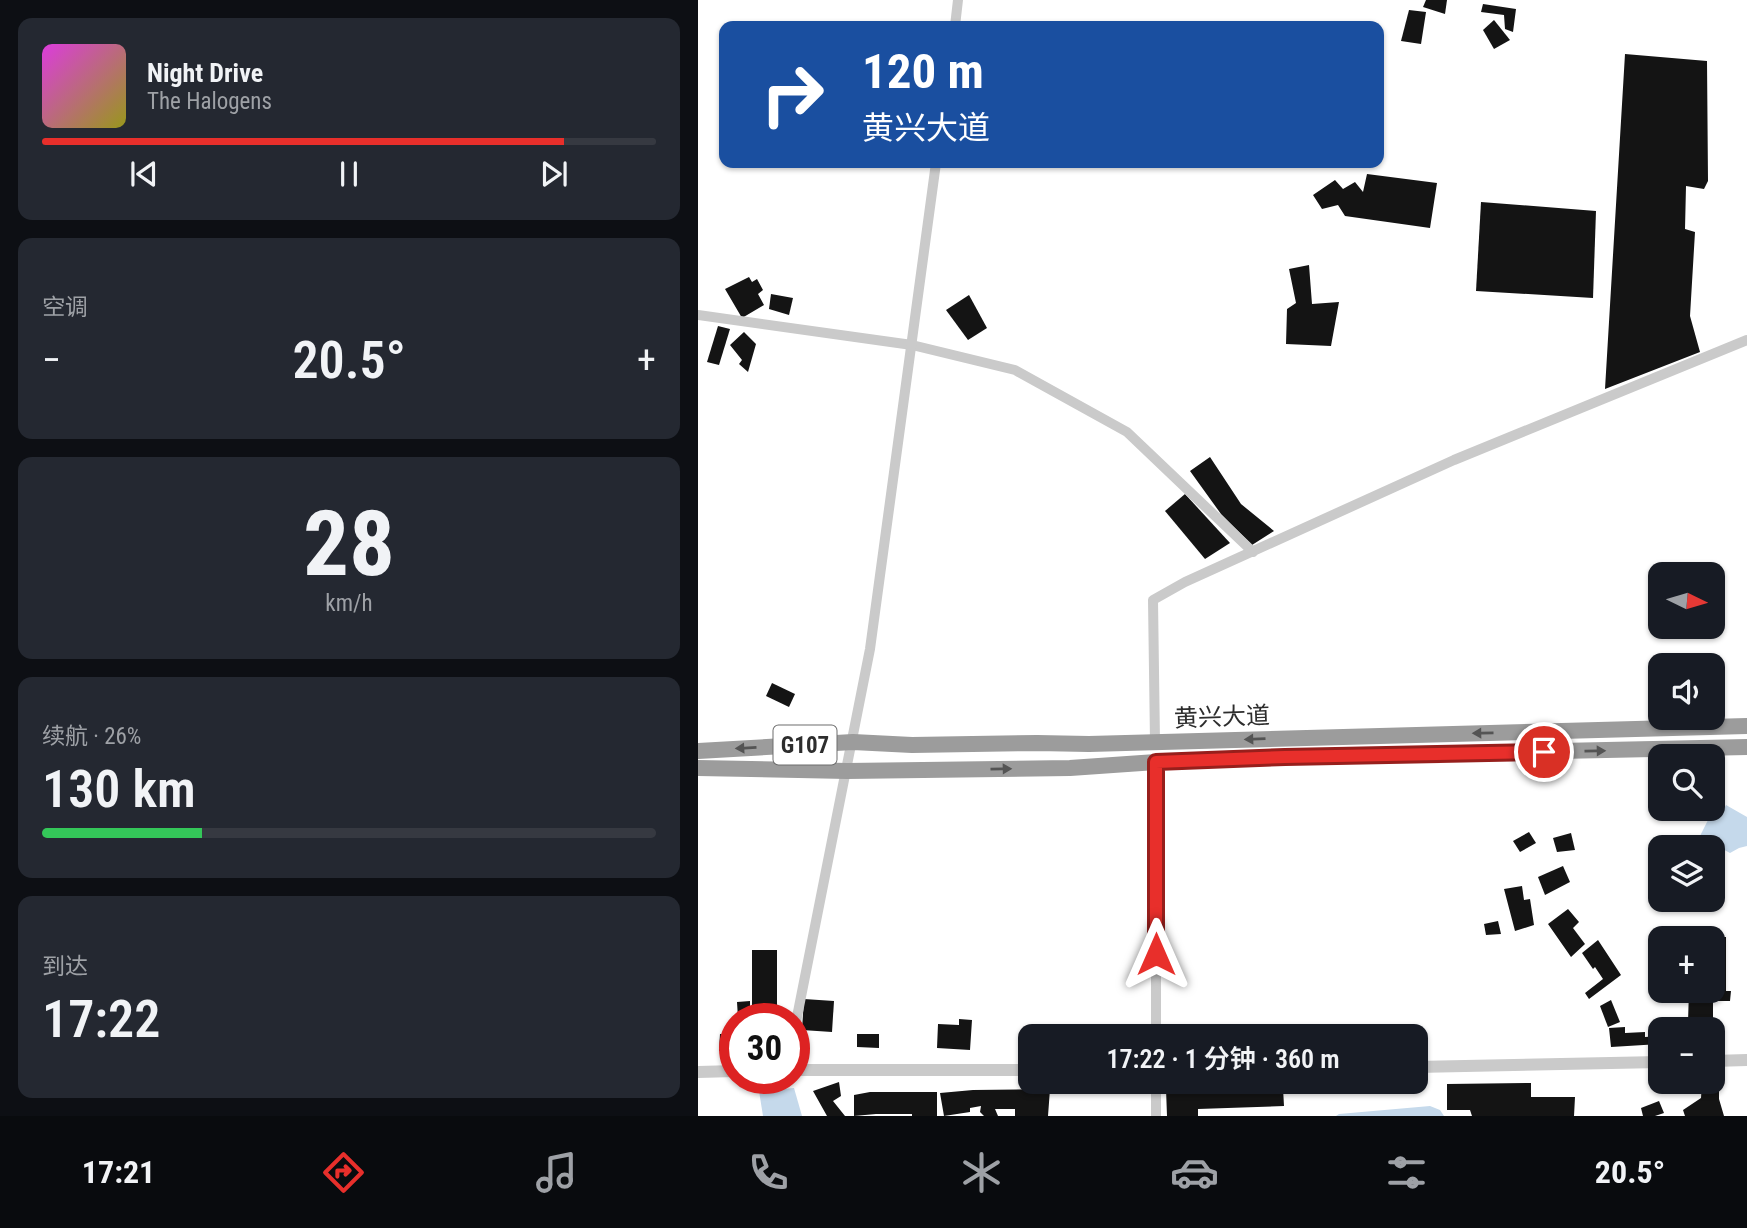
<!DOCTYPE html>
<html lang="zh">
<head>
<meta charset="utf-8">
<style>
  body { margin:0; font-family:"Roboto Condensed","Noto Sans SC",sans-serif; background:#242831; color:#f1f3f6; height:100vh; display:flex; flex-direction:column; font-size:26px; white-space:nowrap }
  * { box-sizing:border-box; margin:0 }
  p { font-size:23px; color:#9ea1a6 }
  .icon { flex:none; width:38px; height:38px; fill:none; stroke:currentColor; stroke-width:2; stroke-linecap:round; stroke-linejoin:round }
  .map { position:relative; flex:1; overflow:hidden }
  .sheet { display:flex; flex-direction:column; gap:18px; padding:18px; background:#0d0f14; width:698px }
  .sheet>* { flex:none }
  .banner { position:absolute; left:21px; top:21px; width:665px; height:147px; border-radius:14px; box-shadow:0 2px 5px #0004; background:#1a4fa0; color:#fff; overflow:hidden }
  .needle { width:46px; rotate:95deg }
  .tools { position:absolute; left:950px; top:562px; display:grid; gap:14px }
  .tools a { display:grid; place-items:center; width:77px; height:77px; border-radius:14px; background:#171b24; box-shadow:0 2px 5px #0004; font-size:35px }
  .speed { position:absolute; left:21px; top:1003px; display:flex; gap:14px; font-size:35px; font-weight:700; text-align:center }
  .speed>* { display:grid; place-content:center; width:91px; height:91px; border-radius:50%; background:#171b24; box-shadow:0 2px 5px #0004; line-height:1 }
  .speed .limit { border:10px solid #d22; background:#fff; color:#111 }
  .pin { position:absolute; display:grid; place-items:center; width:60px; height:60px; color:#fff; margin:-30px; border:4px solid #fff; border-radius:50%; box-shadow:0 2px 7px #0007 }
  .me { position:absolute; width:77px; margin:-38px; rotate:0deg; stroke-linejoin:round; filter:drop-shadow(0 0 5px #0008) }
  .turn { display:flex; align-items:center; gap:24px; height:147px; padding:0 28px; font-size:32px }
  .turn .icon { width:91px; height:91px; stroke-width:2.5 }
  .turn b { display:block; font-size:49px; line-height:60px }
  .big { font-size:52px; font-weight:600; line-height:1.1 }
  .sheet .card { flex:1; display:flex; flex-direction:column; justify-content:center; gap:10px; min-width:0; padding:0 24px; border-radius:14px; background:#242831 }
  .sheet .dial { align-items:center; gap:0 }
  .dial b { font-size:91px; line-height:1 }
  .song { display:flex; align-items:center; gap:21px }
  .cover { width:84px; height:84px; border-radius:10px; background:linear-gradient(135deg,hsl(300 70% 55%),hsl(60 70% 35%)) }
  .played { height:7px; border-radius:4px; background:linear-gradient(90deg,#e82f2b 85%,#363941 85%) }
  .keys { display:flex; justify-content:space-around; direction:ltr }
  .heat { display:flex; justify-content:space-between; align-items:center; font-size:38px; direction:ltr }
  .charge { height:10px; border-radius:5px; background:linear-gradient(90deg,#34c759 26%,#363941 0) }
  .trip { position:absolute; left:320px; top:1024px; width:410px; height:70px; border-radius:14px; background:#171b24; box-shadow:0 2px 5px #0004; font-weight:600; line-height:70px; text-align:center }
  .tabs { display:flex; height:112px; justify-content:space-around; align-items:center; background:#090b0e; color:#9ea1a6 }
  .tabs .icon { width:49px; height:49px }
  .tabs .on { color:#e82f2b }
  .tabs b { font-size:32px; color:#f1f3f6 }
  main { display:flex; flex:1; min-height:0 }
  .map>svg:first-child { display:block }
  .water { fill:#c5d9eb }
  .building { fill:#141414 }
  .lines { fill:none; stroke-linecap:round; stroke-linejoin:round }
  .minor { stroke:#cacaca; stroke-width:10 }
  .tertiary { stroke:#cacaca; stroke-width:12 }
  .trunk { stroke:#9c9c9c; stroke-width:16 }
  .oneway { fill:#545454 }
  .route-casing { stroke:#971f1c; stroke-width:18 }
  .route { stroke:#e82f2b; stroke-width:12 }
  .labels { text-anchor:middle; stroke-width:7; stroke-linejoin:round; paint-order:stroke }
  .shield { fill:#fff; stroke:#6c6c6c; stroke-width:2 }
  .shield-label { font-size:23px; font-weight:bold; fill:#2d2d2d }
  .street-label { font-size:24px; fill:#2d2d2d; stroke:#fff }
</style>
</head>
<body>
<main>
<section class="sheet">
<div class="card">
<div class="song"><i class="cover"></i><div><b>Night Drive</b><p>The Halogens</p></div></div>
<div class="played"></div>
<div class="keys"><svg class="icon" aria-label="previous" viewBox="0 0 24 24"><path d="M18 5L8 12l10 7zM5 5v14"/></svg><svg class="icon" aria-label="pause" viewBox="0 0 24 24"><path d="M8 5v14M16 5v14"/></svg><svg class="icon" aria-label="next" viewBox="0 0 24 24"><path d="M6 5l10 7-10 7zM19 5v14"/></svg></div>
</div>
<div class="card"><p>空调</p>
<div class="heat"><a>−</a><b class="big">20.5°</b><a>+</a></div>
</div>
<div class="card dial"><b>28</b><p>km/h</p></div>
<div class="card"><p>续航 · 26%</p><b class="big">130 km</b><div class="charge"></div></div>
<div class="card"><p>到达</p><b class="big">17:22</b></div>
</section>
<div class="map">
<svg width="1049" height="1116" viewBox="0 0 1049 1116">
  <rect width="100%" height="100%" fill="#fff"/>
  <g class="water">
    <polygon points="1028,805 1049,817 1049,846 1041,848 1032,853 1006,839 1002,836 1013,814 1025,811"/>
    <polygon points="96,1088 104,1116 65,1116 61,1091"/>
    <polygon points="732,1106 742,1110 746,1116 638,1116 641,1114"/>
  </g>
  <g class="building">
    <polygon points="728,0 749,0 747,14 725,7"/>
    <polygon points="785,4 818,9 815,32 807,29 806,15 783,12"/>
    <polygon points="711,10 728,12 723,44 703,41"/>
    <polygon points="796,20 812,40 796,49 785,30"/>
    <polygon points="927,54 1009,61 1010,181 1006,189 988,186 987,229 997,232 992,316 1002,352 907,389"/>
    <polygon points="669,174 739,183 732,228 647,216 640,205 624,209 615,195 637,180 645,189 657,182 665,192"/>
    <polygon points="783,202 898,211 895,298 778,291"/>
    <polygon points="611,265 614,304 641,302 633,346 588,344 589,309 598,303 591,269"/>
    <polygon points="51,277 54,282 59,279 65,290 60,294 66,305 44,318 27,289"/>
    <polygon points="73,294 95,298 91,315 71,309"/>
    <polygon points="271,295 289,328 270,340 248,310"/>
    <polygon points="20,326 32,329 21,365 9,362"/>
    <polygon points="46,332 58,344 50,372 41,364 44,360 32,345"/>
    <polygon points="512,457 543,504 576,531 554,545 523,514 492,471"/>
    <polygon points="487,494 532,543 507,559 467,511"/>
    <polygon points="74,683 97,694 91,707 68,696"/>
    <polygon points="831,832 838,843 822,852 815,841"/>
    <polygon points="873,833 877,850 859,852 855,838"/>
    <polygon points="865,866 872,882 847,895 840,877"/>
    <polygon points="824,886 826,900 832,899 836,925 817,931 806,889"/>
    <polygon points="870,909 881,922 875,928 887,944 873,957 850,924"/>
    <polygon points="800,921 803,934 788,935 786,924"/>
    <rect x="956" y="937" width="6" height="31"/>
    <polygon points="1015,937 1028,937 1028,991 1033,991 1032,1001 1015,1001 1015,1022 990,1022 991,990 1015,990"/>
    <polygon points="900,940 923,975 891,999 887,993 905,979 897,967 895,969 884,953"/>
    <rect x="54" y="950" width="25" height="65"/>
    <polygon points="106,999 136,1001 134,1032 104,1030"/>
    <polygon points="913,1000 922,1022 910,1027 902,1006"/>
    <polygon points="52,1001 52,1018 40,1018 39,1002"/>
    <polygon points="261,1019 274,1020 272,1050 239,1048 240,1024 261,1025"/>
    <polygon points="927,1027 927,1033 947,1032 947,1037 962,1036 962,1044 913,1047 911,1028"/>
    <polygon points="22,1034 37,1034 37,1052 21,1051"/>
    <polygon points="159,1034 181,1034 181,1048 159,1047"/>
    <polygon points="141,1082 143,1096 135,1101 147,1116 129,1116 115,1091"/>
    <polygon points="1004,1082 1021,1082 1021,1099 1026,1116 987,1116 985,1110 1003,1098"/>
    <polygon points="833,1083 833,1097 877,1097 876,1116 774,1116 772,1110 749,1110 749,1084"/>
    <polygon points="585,1088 586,1106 500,1109 500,1116 469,1116 468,1089"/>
    <polygon points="352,1089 350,1116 317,1116 317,1109 297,1109 300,1116 286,1116 282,1112 283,1106 272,1108 272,1112 246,1116 242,1093 275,1090"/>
    <polygon points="172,1092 239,1092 239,1116 214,1116 214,1114 178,1114 156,1116 156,1095"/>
    <polygon points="961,1101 966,1113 957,1116 945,1116 943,1108"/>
  </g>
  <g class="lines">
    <g class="minor">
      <polyline points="257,26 260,0"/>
      <polyline points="0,315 214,345 317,370 429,432 555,552"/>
      <polyline points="457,742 455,600 487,582 756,460 1049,340"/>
      <polyline points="96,1032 172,649 238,163"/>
      <polyline points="458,1036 458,762"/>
      <polyline points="458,1082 458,1116"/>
    </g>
    <g class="tertiary">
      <polyline points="1015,1061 1049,1060"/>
      <polyline points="718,1067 962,1062"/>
      <polyline points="96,1070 332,1070"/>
      <polyline points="0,1072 37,1071"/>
    </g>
    <g class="trunk">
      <polyline points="0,751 155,742 214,745 339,743 391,744 1049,726"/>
      <polyline points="0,768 149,771 372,768 458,762 587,757 1049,747"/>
    </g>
  </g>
  <defs><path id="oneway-solid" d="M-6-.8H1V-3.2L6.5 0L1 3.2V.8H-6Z" transform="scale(1.75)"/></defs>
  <g class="oneway">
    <use href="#oneway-solid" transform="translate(785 733) rotate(179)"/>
    <use href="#oneway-solid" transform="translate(557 739) rotate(178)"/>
    <use href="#oneway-solid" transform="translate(48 748) rotate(177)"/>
    <use href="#oneway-solid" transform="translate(897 751) rotate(-1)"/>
    <use href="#oneway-solid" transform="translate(303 769) rotate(-1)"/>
  </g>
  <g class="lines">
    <defs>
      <polyline id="route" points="458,954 458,762 587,757 846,752"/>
    </defs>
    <use href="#route" class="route-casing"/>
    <use href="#route" class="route"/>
  </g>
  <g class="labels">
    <rect class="shield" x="75.5" y="725.5" width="63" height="39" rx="5"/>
    <g class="shield-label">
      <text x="107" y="753">G107</text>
    </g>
    <g class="street-label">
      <text transform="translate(524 717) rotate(-2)" y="8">黄兴大道</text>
    </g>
  </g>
</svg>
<div class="tools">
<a><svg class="needle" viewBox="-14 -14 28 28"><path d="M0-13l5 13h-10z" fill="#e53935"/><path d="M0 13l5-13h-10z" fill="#9ea1a6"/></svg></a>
<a><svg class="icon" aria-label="sound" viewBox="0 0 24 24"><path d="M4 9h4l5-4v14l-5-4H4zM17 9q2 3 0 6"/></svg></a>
<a><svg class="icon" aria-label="search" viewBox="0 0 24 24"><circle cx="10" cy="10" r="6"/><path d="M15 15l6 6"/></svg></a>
<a><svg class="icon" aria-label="layers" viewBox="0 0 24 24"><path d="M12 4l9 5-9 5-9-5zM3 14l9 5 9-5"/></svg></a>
<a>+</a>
<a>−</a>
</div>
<div class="speed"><div class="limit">30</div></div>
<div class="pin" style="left:846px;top:752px;background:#d93025"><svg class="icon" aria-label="arrive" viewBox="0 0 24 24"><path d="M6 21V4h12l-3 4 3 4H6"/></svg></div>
<svg class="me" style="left:458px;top:954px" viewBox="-20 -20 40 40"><path d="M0-17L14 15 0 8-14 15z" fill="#e82f2b" stroke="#fff" stroke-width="4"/></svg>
<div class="trip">17:22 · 1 分钟 · 360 m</div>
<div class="banner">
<div class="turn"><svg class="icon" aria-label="right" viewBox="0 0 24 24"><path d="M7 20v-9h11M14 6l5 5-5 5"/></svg><div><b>120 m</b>黄兴大道</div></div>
</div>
</div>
</main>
<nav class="tabs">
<b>17:21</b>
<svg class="icon on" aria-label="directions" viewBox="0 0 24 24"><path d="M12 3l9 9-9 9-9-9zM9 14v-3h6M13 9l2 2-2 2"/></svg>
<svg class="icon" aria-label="music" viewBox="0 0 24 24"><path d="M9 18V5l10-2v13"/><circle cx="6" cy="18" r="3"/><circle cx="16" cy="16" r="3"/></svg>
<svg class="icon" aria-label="phone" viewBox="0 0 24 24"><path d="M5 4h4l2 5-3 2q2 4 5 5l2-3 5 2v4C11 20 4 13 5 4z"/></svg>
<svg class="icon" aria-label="climate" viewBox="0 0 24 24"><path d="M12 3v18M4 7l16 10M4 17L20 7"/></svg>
<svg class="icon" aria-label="car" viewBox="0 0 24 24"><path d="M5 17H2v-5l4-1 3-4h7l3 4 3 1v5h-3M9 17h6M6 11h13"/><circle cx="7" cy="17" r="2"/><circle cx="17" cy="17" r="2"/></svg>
<svg class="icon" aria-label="filters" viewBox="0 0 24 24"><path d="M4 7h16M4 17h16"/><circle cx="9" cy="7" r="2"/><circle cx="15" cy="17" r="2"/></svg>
<b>20.5°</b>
</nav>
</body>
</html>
